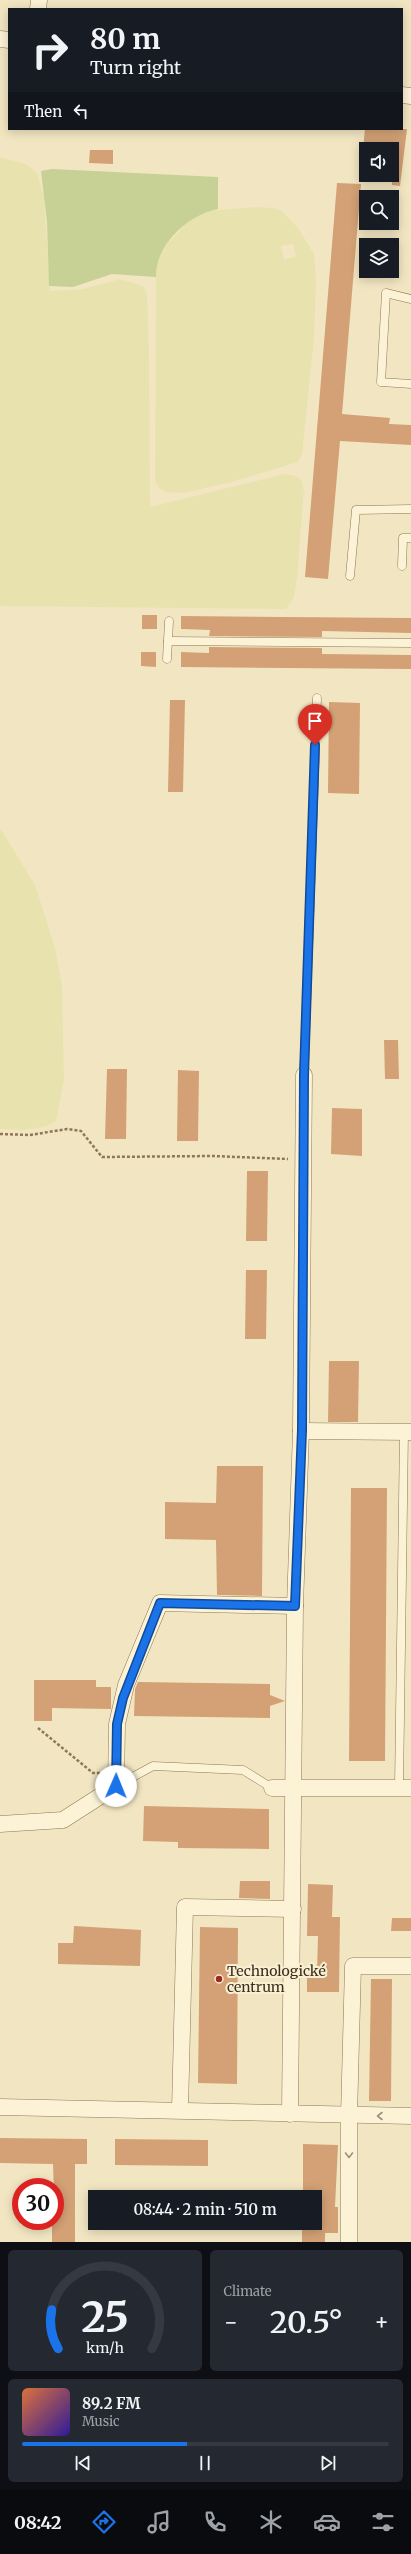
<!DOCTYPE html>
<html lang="en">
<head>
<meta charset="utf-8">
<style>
  body { margin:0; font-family:Merriweather,serif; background:#242831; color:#f1f3f6; height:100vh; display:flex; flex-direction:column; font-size:15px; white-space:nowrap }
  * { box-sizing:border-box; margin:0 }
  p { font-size:13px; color:#9ea1a6 }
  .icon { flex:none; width:22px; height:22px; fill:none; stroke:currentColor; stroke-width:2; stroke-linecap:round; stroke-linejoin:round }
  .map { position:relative; height:2242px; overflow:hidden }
  .panel { display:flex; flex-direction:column; gap:8px; padding:8px; background:#0d0f14; flex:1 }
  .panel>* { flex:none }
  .guide { position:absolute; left:8px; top:8px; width:395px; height:122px; border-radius:0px; box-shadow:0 2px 10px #0003; background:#171b24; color:#f1f3f6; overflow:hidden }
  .buttons { position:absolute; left:359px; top:142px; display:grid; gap:8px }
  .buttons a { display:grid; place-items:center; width:40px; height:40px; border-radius:0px; background:#171b24; box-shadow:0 2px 10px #0003; font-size:20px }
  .speed { position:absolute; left:12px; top:2178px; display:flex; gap:8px; font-size:20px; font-weight:700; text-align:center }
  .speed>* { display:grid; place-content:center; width:52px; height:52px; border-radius:50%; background:#171b24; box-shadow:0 2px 10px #0003; line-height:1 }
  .speed .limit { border:6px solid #d22; background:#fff; color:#111 }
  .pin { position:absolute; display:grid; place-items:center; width:34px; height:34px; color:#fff; margin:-41px -17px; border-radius:50% 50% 50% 0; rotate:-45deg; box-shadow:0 0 4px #0007 }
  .pin .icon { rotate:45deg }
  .me { position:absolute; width:44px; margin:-22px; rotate:1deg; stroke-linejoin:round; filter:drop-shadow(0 0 3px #0008) }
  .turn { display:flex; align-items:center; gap:14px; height:84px; padding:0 16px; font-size:18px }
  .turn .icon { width:52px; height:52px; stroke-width:2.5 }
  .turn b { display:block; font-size:28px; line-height:34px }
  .then { display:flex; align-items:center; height:38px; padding:0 16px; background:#0003; gap:8px; font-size:15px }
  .big { font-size:30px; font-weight:600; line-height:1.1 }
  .panel .card { flex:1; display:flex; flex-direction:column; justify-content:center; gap:6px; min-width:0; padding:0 14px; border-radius:6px; background:#242831 }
  .panel .dial { align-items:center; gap:0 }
  .dial svg { height:104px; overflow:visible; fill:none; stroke:#363941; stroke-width:7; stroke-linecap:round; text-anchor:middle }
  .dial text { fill:#f1f3f6; stroke:none }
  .song { display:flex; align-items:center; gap:12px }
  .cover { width:48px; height:48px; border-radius:6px; background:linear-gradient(135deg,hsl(20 70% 55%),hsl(250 70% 35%)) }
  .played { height:4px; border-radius:2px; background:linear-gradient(90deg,#1a73e8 45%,#363941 45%) }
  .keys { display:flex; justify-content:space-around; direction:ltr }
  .heat { display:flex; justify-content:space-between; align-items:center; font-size:22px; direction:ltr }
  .panel .tiles { flex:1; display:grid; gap:8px; grid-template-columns:1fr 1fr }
  .card:last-child { grid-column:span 2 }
  .trip { position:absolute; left:88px; top:2190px; width:234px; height:40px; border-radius:0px; background:#171b24; box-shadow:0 2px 10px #0003; font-weight:600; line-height:40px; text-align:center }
  .tabs { display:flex; height:64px; justify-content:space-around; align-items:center; background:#090b0e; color:#9ea1a6 }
  .tabs .icon { width:28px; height:28px }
  .tabs .active { color:#1a73e8 }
  .tabs b { font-size:18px; color:#f1f3f6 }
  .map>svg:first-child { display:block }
  .farmland { fill:#e8e2af; fill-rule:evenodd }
  .green { fill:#c7d195 }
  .building { fill:#d3a175 }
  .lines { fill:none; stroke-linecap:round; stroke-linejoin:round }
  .service-casing { stroke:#8e7757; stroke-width:9 }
  .minor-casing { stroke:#8e7757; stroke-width:17 }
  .path { stroke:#8e7757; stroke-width:2.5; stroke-dasharray:3 2; stroke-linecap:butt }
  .service { stroke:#fcf3d6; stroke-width:8 }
  .minor { stroke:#fcf3d6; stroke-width:16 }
  .oneway { stroke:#9c907a }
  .route-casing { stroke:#114b97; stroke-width:10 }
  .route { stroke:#1a73e8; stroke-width:7 }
  .poi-dot { fill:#a22822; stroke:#f9f0d3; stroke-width:1.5 }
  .labels { text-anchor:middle; stroke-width:4; stroke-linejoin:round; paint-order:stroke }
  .poi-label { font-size:14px; fill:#3c2e1d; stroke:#f9f0d3; text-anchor:start }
</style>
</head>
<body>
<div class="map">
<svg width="411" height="2242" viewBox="0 0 411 2242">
  <rect width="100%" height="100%" fill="#f2e6c2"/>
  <g class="farmland">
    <polygon points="0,155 0,157 26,164 37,173 44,197 50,291 83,289 120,279 143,286 147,294 149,350 150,507 285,474 296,476 301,480 304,489 297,578 294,597 286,609 0,606"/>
    <path d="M 257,207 L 273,208 L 282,211 L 298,228 L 314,254 L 316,279 L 314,338 L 302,454 L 298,462 L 228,483 L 183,493 L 166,492 L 159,488 L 155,481 L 156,270 L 160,257 L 167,244 L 191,219 L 205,211 ZM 293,244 L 296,256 L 284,260 L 281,246 Z"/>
    <polygon points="0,828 35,885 55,948 62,986 64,1080 56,1121 44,1127 23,1130 0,1129"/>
  </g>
  <path class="green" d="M 52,169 L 218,177 L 218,209 C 189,214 155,245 156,277 L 112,274 L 73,287 L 49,286 L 47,222 L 41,171 Z"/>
  <g class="building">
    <polygon points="365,129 407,129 400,186 392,185 392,149 363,149"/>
    <polygon points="90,150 113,150 113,164 89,163"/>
    <polygon points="337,183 361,184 342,414 390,418 389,424 411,425 411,445 340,441 328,579 305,577"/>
    <rect x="142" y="615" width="15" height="14"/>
    <polygon points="181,616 411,618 411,633 322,631 322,637 209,636 210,630 181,629"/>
    <polygon points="209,647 322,648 322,654 411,655 411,669 181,667 181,652 209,653"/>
    <polygon points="141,652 156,652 156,667 141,666"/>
    <polygon points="170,700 185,700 183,792 168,792"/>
    <polygon points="329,702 360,703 359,794 328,793"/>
    <polygon points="384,1040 398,1040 399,1079 385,1079"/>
    <polygon points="107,1069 127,1069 126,1139 105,1139"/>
    <polygon points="178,1070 199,1071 198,1141 177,1141"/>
    <polygon points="332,1108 362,1109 362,1156 331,1154"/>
    <polygon points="247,1171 268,1171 267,1241 246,1241"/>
    <polygon points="246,1270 267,1270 266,1339 245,1339"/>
    <polygon points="329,1361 359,1361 358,1422 328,1422"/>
    <polygon points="217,1466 263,1466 262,1596 217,1595 216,1540 165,1539 165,1502 216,1503"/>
    <polygon points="351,1488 387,1488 385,1761 349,1761"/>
    <polygon points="34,1680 96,1680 96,1687 111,1687 111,1709 52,1708 52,1721 34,1721"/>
    <polygon points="138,1682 270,1684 270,1695 285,1701 270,1706 270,1718 134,1716 135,1689"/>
    <polygon points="144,1806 269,1809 269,1849 178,1848 178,1842 143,1841"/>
    <polygon points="240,1881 270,1881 270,1899 239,1898"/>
    <polygon points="308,1884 333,1885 332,1917 340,1917 339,1992 307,1992 307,1973 317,1973 318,1936 307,1936"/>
    <polygon points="392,1918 411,1918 411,1931 391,1931"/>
    <polygon points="74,1926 141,1930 140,1966 58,1964 58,1943 73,1943"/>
    <polygon points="200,1927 238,1928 237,2084 198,2083"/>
    <polygon points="371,1979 392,1979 391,2101 369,2101"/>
    <polygon points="0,2138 87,2139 87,2164 75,2164 75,2242 52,2242 52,2221 55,2221 53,2164 0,2163"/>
    <polygon points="115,2139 208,2140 208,2166 115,2165"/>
    <polygon points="303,2144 338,2145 335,2207 338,2207 338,2233 325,2233 325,2242 302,2242 302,2223 315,2223 315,2197 303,2197"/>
  </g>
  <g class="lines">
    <defs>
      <g id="service">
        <polyline points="411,299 386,293 381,382 411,384"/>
        <polyline points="402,566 403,538 411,538"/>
        <polyline points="350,576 356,510 411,509"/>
        <polyline points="168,641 411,643"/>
        <polyline points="167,659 169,621"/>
        <polyline points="304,1075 317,698"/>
        <polyline points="116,1786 153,1766 243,1770 272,1788"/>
        <polyline points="399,1788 404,1432"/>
      </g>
      <g id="minor">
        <polyline points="38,9 39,0"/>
        <polyline points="0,39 9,40"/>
        <polyline points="402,95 411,96"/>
        <polyline points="301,1431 411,1432"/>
        <polyline points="272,1788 411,1788"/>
        <polyline points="0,1824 63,1820 116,1786 117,1724 126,1685 160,1603 295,1606"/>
        <polyline points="0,2107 411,2116"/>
        <polyline points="180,2110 185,1907 293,1909"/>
        <polyline points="290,2114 295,1606 301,1431 304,1075"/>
        <polyline points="349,2242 349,2116 353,1966 411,1966"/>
      </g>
    </defs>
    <use href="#service" class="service-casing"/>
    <use href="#minor" class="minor-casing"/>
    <g class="path">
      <polyline points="0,1134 30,1135 67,1129 81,1131 102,1157 213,1156 288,1159"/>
      <polyline points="38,1728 93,1773 102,1773"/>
    </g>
    <use href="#service" class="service"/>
    <use href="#minor" class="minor"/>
  </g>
  <defs><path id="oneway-chevron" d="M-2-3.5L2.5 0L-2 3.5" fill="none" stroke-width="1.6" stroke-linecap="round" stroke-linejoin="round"/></defs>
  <g class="oneway">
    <use href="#oneway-chevron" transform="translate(380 2116) rotate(-180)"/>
    <use href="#oneway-chevron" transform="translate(349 2155) rotate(90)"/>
  </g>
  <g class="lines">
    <defs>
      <polyline id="route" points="116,1786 117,1724 123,1698 160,1603 295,1606 302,1430 304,1075 315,745"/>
    </defs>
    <use href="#route" class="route-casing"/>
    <use href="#route" class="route"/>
  </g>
  <circle class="poi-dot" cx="219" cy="1979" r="4"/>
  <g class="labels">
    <g class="poi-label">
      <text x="227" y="1976">Technologické<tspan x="227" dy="16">centrum</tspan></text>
    </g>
  </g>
</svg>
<div class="buttons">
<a><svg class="icon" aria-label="sound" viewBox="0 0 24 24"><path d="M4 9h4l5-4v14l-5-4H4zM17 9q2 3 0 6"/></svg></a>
<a><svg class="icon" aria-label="search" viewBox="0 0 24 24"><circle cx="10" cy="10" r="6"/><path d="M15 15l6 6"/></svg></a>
<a><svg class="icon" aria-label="layers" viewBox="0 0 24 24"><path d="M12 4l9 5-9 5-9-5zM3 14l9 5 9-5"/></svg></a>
</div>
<div class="speed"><div class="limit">30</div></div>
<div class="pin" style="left:315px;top:745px;background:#d93025"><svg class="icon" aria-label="arrive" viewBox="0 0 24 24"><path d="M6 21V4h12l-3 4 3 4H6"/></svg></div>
<svg class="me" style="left:116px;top:1786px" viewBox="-20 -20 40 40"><circle r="19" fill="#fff"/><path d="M0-13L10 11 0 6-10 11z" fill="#1a73e8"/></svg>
<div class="trip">08:44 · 2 min · 510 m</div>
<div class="guide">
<div class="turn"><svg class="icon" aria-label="right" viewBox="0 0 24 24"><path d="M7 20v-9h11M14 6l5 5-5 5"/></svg><div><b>80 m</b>Turn right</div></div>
<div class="then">Then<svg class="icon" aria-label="left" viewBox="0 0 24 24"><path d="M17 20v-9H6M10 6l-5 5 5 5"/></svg></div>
</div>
</div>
<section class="panel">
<div class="tiles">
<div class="card dial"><svg viewBox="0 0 100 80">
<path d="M14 69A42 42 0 1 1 86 69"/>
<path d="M14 69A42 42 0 0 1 9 39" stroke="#1a73e8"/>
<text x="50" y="56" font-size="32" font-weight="700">25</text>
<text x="50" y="72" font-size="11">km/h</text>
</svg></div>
<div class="card"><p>Climate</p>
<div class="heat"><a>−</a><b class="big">20.5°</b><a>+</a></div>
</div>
<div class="card">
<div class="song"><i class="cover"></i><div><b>89.2 FM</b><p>Music</p></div></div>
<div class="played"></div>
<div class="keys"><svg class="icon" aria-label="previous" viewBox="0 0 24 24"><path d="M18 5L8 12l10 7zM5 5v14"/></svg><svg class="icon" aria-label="pause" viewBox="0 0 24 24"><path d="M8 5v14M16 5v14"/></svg><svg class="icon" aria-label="next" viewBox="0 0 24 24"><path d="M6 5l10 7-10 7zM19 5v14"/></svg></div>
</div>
</div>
</section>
<nav class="tabs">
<b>08:42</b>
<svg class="icon active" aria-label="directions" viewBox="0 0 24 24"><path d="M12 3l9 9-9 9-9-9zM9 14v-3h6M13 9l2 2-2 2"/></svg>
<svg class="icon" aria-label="music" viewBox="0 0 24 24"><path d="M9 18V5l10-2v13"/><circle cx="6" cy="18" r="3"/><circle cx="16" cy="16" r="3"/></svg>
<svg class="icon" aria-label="phone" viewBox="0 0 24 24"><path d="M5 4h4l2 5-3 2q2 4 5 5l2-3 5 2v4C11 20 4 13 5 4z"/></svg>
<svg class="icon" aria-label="climate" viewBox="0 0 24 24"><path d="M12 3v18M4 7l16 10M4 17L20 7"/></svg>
<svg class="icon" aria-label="car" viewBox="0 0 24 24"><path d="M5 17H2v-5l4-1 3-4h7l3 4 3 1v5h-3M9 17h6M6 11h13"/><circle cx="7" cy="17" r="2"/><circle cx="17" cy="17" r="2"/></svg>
<svg class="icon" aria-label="filters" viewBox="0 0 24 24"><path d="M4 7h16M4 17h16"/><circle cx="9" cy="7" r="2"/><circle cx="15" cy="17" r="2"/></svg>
</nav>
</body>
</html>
